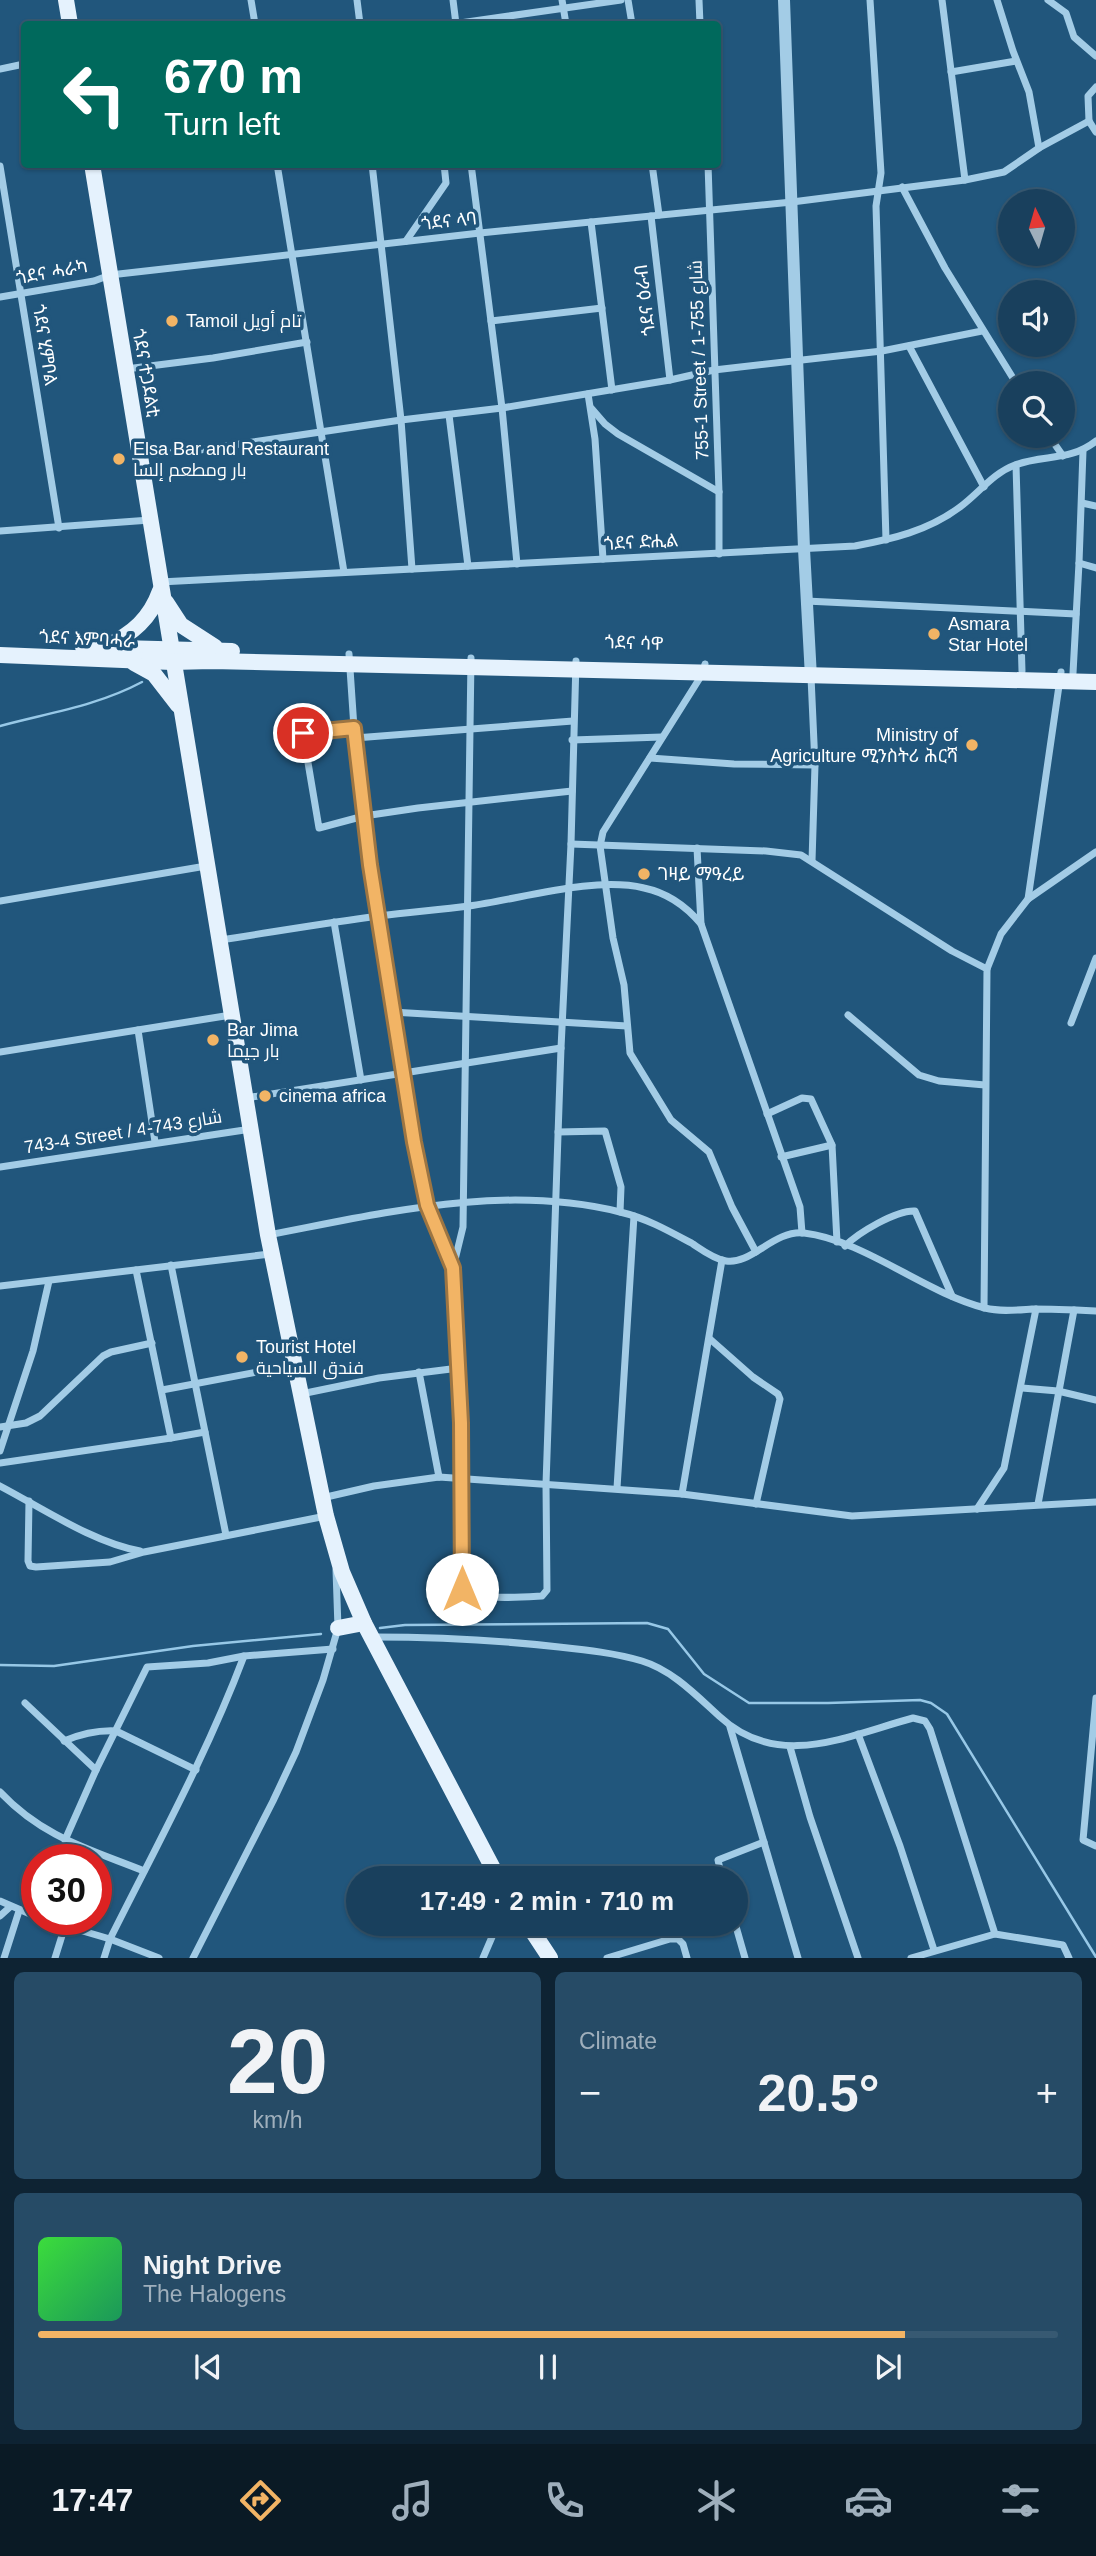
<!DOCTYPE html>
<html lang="en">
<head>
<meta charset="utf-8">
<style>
  body { margin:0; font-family:Arial,Cairo,"Noto Sans Ethiopic",sans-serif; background:#264b66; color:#f1f3f6; height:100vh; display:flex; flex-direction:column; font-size:26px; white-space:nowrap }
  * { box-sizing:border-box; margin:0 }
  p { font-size:23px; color:#9fafbc }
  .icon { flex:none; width:38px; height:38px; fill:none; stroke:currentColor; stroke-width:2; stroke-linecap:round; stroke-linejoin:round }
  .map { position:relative; height:1958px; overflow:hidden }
  .panel { display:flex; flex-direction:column; gap:14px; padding:14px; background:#0e2333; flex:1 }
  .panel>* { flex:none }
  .guide { position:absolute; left:21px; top:21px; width:700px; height:147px; border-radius:7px; box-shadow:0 2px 5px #0004,0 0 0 2px #375972; background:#00695c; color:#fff; overflow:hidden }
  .needle { width:46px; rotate:355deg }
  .buttons { position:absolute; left:998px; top:189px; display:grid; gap:14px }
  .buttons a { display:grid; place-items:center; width:77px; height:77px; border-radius:50%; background:#19405d; box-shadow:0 2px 5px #0004,0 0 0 2px #375972; font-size:35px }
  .speed { position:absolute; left:21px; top:1844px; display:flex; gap:14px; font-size:35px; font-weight:700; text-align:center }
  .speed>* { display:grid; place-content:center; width:91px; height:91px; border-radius:50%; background:#19405d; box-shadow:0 2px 5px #0004,0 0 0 2px #375972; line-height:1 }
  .speed .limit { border:10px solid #d22; background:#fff; color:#111 }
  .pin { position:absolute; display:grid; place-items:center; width:60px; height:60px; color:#fff; margin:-30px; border:4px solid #fff; border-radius:50%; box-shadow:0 2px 7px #0007 }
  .me { position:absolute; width:77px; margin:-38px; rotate:0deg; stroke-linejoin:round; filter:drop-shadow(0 0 5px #0008) }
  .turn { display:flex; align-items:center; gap:24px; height:147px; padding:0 28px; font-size:32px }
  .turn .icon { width:91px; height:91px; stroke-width:2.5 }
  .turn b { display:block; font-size:49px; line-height:60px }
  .big { font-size:52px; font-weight:700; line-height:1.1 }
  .panel .card { flex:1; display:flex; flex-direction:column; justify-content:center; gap:10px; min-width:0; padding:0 24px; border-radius:10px; background:#264b66 }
  .panel .dial { align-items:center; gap:0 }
  .dial b { font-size:91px; line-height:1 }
  .song { display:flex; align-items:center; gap:21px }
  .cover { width:84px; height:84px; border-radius:10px; background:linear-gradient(135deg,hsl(120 70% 55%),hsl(150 70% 35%)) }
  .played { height:7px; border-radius:4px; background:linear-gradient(90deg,#f2b465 85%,#375972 85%) }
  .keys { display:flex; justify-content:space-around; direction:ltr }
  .heat { display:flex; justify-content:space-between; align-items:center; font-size:38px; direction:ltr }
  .panel .tiles { flex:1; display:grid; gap:14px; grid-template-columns:1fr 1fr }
  .card:last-child { grid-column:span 2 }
  .trip { position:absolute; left:346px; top:1866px; width:402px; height:70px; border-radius:35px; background:#19405d; box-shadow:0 2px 5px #0004,0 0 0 2px #375972; font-weight:700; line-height:70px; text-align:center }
  .tabs { display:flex; height:112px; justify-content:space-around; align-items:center; background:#0a1a25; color:#9fafbc }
  .tabs .icon { width:49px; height:49px }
  .tabs .on { color:#f2b465 }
  .tabs b { font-size:32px; color:#f1f3f6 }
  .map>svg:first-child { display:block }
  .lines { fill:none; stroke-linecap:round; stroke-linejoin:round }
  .stream { stroke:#97c8e7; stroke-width:2.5 }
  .minor { stroke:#a3cce6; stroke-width:7 }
  .tertiary { stroke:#a3cce6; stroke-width:12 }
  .primary { stroke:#e5f2fd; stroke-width:16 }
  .route-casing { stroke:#9d7542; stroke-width:18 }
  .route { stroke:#f2b465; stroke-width:12 }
  .poi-dot { fill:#f2b465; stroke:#21567c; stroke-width:2.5 }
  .labels { text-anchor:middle; stroke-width:7; stroke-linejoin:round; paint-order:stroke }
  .street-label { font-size:18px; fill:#fff; stroke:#21567c }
  .poi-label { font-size:18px; fill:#fff; stroke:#21567c; text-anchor:start }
</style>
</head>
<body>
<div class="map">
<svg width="1096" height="1958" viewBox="0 0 1096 1958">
  <rect width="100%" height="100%" fill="#21567c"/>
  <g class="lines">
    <g class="stream">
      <path d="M 0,726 C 48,713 97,706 142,682"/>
      <polyline points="380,1628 405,1625 647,1623 668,1629 704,1674 749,1703 828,1703 920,1700 931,1703 947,1714 1096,1957"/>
      <polyline points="0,1665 54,1666 193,1646 321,1634"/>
    </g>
    <g class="minor">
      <polyline points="251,0 255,24"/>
      <polyline points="357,0 360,24"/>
      <polyline points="453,0 456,24"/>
      <polyline points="562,0 566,24"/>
      <polyline points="628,0 632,24"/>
      <polyline points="699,0 700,24"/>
      <polyline points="870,0 881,173 876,206 886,540"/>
      <polyline points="942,0 965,180"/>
      <polyline points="997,0 1013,51 1029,92 1039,148"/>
      <polyline points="1048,0 1066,13 1074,37 1096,56"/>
      <polyline points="453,24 621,0"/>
      <polyline points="0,69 24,64"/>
      <polyline points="951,72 1016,61"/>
      <polyline points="1089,121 1088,96 1096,87"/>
      <polyline points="277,164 344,572"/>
      <polyline points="372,164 401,420 412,569"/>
      <polyline points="471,164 502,408 517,564"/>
      <polyline points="652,164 659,215"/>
      <polyline points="708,164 719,492 719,554"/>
      <polyline points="0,166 59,528"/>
      <polyline points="902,187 945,268 1016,383"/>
      <polyline points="651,216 670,380"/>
      <polyline points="591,222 612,390"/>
      <polyline points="406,241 446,183 444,164"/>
      <polyline points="0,297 94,281 110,275 480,233 792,202 965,180 1004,172 1039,148 1089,121 1096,132"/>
      <polyline points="491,321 602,308"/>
      <polyline points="909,346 984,487"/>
      <polyline points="126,369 213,358 307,342"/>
      <polyline points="588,394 595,439 603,559"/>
      <polyline points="592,409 605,424 618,434 719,492"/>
      <polyline points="449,415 468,566"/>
      <polyline points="1049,436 1063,456"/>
      <polyline points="141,455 193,451 401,420 502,408 670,380 714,370 882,351 982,331"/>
      <polyline points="1016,465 1022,671"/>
      <polyline points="1082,503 1096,506"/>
      <polyline points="0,531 150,520"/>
      <polyline points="1079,563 1096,568"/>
      <path d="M 160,582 L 855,546 C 892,539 928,531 960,507 C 978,494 993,473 1015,465 C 1044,454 1069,462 1096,441"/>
      <polyline points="806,601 1076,614"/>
      <polyline points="349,654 354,728 367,845 396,1037 427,1205 453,1268"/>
      <path d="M 471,658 L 463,1227 L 453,1268 L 461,1423 L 462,1589 C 474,1601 524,1597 542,1596 L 547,1590 L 546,1484 L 561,1048 L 571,844 L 576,661"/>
      <polyline points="705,664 703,673 603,832 600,846 613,938 624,985 630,1053 671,1120 709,1152 732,1207 756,1252"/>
      <polyline points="1073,673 1079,563 1083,451"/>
      <polyline points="811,677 815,765 812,861"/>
      <polyline points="354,728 303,733 319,828 364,816 418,808 572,791"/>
      <polyline points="355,738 573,721"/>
      <polyline points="572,740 662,737"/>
      <polyline points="650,758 734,764 815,765"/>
      <polyline points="571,844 766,851 801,855 952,951 987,969 984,1308"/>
      <polyline points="697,848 701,924 800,1207 802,1233"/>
      <polyline points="1028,899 1061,672"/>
      <polyline points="0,901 206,866"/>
      <polyline points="334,922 361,1080"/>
      <path d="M 220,940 C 273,932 325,923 379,916 C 409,912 439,910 469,906 C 521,899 593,876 644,888 C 668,893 686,906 701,924"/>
      <polyline points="987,969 1001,934 1028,899 1096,852"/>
      <polyline points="392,1012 627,1026"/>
      <polyline points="848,1015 919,1075 939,1081 985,1085"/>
      <polyline points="1071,1023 1096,958"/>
      <polyline points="138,1030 155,1142"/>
      <polyline points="0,1052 231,1015"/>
      <polyline points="246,1098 561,1048"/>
      <polyline points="767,1114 802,1098 811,1099 832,1145 837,1242"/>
      <polyline points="558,1132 605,1131 621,1187 620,1212"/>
      <polyline points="781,1157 832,1145"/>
      <polyline points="0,1167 251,1129"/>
      <path d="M 268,1235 C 384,1213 503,1183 620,1212 C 646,1218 669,1231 693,1244 C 702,1250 714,1259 726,1261 C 752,1265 773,1230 804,1233 C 864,1240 925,1293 985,1308 C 1000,1312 1017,1310 1032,1309 C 1054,1309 1075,1310 1096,1311"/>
      <path d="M 845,1246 C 858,1233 896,1210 915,1211 L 952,1296"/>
      <polyline points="171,1265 226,1535"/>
      <polyline points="136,1270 171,1438 205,1432"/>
      <polyline points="0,1286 270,1254"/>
      <polyline points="710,1339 753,1377 778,1394 780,1399 756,1504"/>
      <polyline points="419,1372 439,1477"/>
      <polyline points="1022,1388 1058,1391 1096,1400"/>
      <polyline points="162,1390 294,1365"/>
      <polyline points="301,1394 379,1378 459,1368"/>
      <polyline points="0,1427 26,1423 40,1416 103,1356 111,1352 152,1343"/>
      <polyline points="0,1451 33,1351 49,1281"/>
      <polyline points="0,1463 171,1438"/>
      <path d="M 0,1486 C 42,1508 94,1543 140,1551"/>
      <polyline points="617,1488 634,1216"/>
      <polyline points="682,1494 722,1260"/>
      <polyline points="322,1498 374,1486 439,1477 682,1494 852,1516 1096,1502"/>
      <polyline points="29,1501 28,1561 30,1566 36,1567 110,1562 144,1552 326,1516"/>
      <polyline points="1038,1504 1074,1310"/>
      <polyline points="977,1509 1004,1468 1036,1309"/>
      <path d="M 373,1637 C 435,1637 497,1640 559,1647 C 587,1650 615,1653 642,1661 C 672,1670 696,1695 719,1716 C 778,1771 846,1736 913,1718 L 925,1721 L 930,1729 L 995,1934 L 1063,1945 L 1069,1958"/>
      <polyline points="1096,1698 1083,1840 1096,1846"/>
      <polyline points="25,1703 96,1770"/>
      <polyline points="730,1727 798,1958"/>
      <polyline points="858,1734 900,1846 934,1950"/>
      <path d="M 64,1741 C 81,1734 97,1730 116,1731 L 196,1770"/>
      <polyline points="790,1747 810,1817 858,1958"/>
      <path d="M 0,1792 C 42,1837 89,1849 144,1871"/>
      <polyline points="65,1840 96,1770 147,1667 208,1663 244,1656 333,1649"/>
      <polyline points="722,1878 718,1860 764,1842"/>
      <polyline points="0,1901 37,1917"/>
      <polyline points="0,1916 10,1907"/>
      <polyline points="45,1920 110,1939 159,1958"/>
      <polyline points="735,1923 745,1958"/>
      <polyline points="4,1958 19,1911"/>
      <polyline points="55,1958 65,1926"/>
      <path d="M 104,1958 L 110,1939 C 157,1845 207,1754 244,1656"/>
      <polyline points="193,1958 273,1801 296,1752 323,1680 338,1628 336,1570"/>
      <polyline points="483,1958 498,1923"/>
      <polyline points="607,1958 670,1939 678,1939 683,1944 687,1958"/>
      <polyline points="911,1958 995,1934"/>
    </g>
    <polyline class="tertiary" points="784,0 804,549 811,677"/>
    <g class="primary">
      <polyline points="66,0 70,24"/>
      <polyline points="92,164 268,1235 326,1516 342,1572 364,1623 498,1878"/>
      <polyline points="166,602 181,625 215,647"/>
      <path d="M 107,646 C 133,633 150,619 160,591"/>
      <polyline points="83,647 232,651"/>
      <polyline points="0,655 172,662 212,661 1096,682"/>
      <polyline points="134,663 154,674 178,705"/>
      <polyline points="338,1628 364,1623"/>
      <polyline points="527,1923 550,1958"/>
    </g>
  </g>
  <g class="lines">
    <defs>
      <polyline id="route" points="303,733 354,728 370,865 414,1142 427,1205 453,1268 461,1423 462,1589"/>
    </defs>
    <use href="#route" class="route-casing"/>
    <use href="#route" class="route"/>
  </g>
  <g class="poi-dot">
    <circle cx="172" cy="321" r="7"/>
    <circle cx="119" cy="459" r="7"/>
    <circle cx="934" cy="634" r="7"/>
    <circle cx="972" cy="745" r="7"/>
    <circle cx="644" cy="874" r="7"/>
    <circle cx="213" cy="1040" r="7"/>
    <circle cx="265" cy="1096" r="7"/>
    <circle cx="242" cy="1357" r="7"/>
  </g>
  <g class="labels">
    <g class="street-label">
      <text transform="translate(449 221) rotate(-6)" y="6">ጎደና ላባ</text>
      <text transform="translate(52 272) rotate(-10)" y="6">ጎደና ሓራካ</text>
      <text transform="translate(645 300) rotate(-97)" y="6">ጎደና ዕራብ</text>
      <text transform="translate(45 345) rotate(81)" y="6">ጎደና ሂምቦል</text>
      <text transform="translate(699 360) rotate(-92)" y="6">755-1 Street / شارع 755-1</text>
      <text transform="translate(146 373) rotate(80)" y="6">ጎደና ተጋደልቲ</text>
      <text transform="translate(641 542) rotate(-3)" y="6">ጎደና ድሒል</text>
      <text transform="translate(87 639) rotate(3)" y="6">ጎደና እምባሓራ</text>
      <text transform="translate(634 643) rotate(2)" y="6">ጎደና ሳዋ</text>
      <text transform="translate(123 1132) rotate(-9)" y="6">743-4 Street / شارع 743-4</text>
    </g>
    <g class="poi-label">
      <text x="186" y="327">Tamoil تام أويل</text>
      <text x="133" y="455">Elsa Bar and Restaurant<tspan x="133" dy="21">بار ومطعم إلسا</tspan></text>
      <text x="948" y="630">Asmara<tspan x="948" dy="21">Star Hotel</tspan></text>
      <text x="958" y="741" text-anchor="end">Ministry of<tspan x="958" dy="21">Agriculture ሚንስትሪ ሕርሻ</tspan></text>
      <text x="658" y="880">ገዛይ ማዓረይ</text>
      <text x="227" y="1036">Bar Jima<tspan x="227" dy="21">بار جيما</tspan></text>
      <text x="279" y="1102">cinema africa</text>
      <text x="256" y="1353">Tourist Hotel<tspan x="256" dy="21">فندق السياحية</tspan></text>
    </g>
  </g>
</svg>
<div class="buttons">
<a><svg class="needle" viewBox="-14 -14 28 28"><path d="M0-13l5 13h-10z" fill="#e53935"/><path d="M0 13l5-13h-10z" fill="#9fafbc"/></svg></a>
<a><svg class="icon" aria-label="sound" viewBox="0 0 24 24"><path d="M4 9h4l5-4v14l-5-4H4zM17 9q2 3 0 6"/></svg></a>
<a><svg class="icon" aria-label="search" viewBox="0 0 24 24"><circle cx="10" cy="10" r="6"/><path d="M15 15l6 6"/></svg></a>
</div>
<div class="speed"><div class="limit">30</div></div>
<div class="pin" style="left:303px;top:733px;background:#d93025"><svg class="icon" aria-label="arrive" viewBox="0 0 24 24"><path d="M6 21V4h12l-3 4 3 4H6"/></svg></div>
<svg class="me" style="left:462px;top:1589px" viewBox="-20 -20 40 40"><circle r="19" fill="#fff"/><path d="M0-13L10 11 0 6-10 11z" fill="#f2b465"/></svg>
<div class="trip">17:49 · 2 min · 710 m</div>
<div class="guide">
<div class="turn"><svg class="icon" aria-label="left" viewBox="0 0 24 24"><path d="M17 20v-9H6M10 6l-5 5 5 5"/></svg><div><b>670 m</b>Turn left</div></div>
</div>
</div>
<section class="panel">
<div class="tiles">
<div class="card dial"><b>20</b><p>km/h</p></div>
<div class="card"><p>Climate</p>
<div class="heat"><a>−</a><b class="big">20.5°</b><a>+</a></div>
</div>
<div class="card">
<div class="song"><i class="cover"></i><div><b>Night Drive</b><p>The Halogens</p></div></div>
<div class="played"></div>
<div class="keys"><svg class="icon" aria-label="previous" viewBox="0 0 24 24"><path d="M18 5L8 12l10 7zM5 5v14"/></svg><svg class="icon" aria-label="pause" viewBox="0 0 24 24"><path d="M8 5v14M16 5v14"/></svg><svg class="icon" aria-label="next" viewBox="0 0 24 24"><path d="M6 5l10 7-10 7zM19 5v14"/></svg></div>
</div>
</div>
</section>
<nav class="tabs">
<b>17:47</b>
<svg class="icon on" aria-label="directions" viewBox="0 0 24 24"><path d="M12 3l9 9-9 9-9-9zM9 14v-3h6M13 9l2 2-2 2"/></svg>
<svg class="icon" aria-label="music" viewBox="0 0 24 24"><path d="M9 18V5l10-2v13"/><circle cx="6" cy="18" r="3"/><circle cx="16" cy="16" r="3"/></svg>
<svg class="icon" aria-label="phone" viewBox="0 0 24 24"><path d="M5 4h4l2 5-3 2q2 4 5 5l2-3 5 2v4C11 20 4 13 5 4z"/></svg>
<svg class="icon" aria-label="climate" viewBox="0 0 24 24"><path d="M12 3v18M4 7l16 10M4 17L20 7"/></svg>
<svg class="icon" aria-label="car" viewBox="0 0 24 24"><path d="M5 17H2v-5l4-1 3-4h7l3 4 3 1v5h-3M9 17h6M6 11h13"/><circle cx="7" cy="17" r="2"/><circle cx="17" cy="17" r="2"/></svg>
<svg class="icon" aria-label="filters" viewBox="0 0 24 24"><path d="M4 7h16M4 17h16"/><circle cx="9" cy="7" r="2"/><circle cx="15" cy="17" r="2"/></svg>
</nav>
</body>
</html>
